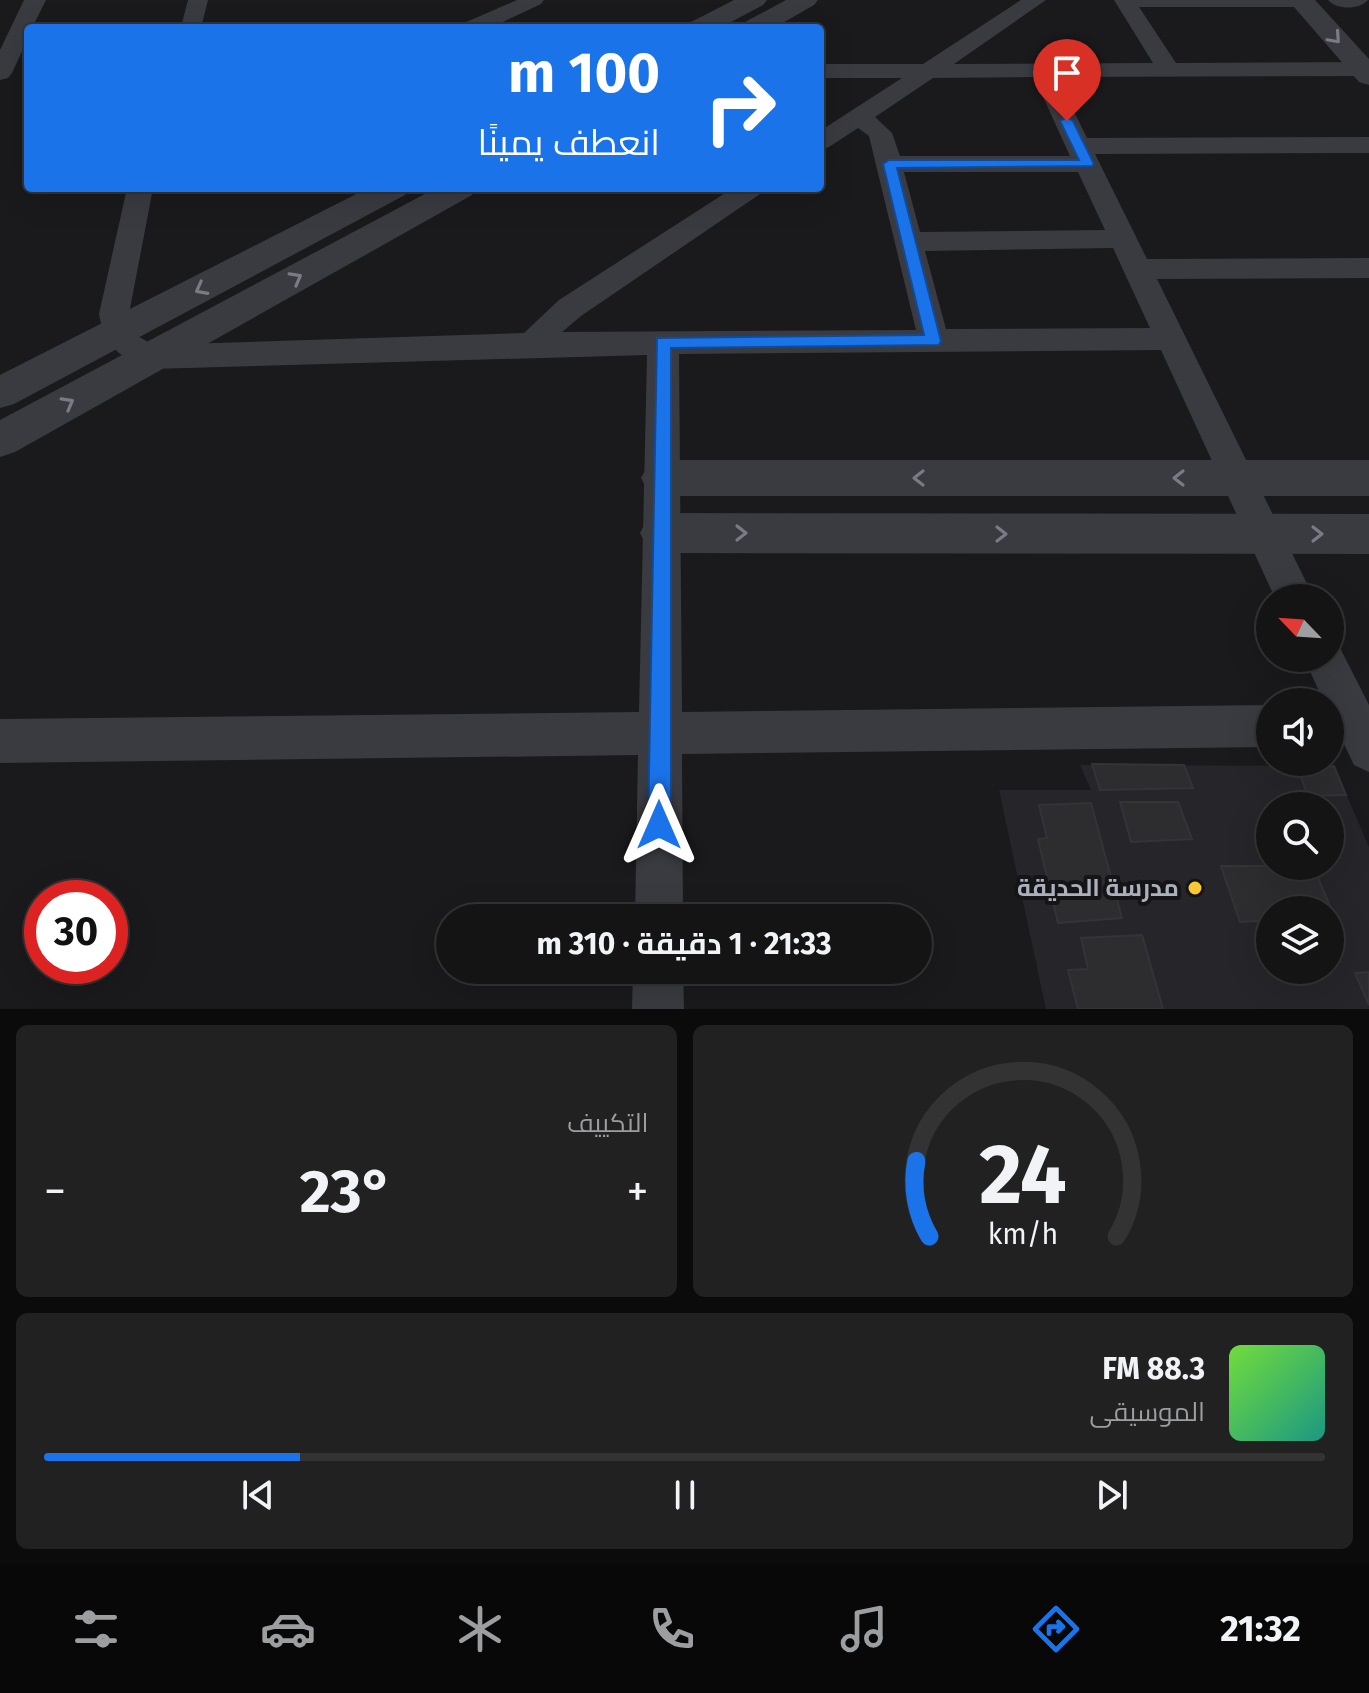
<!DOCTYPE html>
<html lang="ar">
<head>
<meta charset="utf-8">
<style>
  body { margin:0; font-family:"Fira Sans",Cairo,sans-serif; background:#212122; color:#f1f3f6; direction:rtl; height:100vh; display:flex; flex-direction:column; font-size:30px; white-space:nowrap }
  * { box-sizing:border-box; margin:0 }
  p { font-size:26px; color:#9d9ea0 }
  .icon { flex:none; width:44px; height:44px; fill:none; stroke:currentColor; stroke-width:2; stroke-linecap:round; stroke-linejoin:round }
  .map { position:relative; height:1009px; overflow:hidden; direction:ltr }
  .details { display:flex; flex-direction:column; gap:16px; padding:16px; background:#0b0b0c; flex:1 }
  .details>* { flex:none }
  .guide { position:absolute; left:24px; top:24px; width:800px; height:168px; border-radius:8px; box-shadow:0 8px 32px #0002,0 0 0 2px #333334; direction:rtl; background:#1a73e8; color:#fff; overflow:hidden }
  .needle { width:52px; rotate:295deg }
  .fabs { position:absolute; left:1256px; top:584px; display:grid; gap:16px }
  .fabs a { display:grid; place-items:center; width:88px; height:88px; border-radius:50%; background:#141415; box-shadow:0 8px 32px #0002,0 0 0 2px #333334; font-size:40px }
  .speed { position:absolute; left:24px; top:880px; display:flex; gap:16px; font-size:40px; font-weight:700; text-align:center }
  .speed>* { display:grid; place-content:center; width:104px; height:104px; border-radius:50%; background:#141415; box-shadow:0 8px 32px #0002,0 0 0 2px #333334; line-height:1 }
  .speed .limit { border:12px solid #d22; background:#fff; color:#111 }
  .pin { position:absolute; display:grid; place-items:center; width:68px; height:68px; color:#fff; margin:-82px -34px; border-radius:50% 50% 50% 0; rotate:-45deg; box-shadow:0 0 8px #0007 }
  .pin .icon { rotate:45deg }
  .me { position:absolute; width:88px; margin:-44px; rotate:0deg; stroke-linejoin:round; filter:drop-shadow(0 0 6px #0008) }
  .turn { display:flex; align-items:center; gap:28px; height:168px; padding:0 32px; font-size:36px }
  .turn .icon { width:104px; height:104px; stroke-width:2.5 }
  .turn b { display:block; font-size:56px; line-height:68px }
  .big { font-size:60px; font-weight:700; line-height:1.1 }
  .details .card { flex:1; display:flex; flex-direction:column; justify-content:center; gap:12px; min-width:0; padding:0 28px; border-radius:12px; background:#212122 }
  .details .dial { align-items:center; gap:0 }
  .dial svg { height:208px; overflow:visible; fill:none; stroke:#333334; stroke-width:7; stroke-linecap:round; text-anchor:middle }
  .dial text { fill:#f1f3f6; stroke:none }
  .song { display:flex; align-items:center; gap:24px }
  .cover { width:96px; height:96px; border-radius:12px; background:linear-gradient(135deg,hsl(100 70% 55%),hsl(170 70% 35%)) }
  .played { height:8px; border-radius:4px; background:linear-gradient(90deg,#1a73e8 20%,#333334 20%) }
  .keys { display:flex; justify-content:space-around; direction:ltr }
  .heat { display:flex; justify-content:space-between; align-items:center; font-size:44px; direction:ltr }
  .details .tiles { flex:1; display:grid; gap:16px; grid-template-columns:1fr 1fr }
  .card:last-child { grid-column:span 2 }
  .trip { position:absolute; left:436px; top:904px; width:496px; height:80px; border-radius:40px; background:#141415; box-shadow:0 8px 32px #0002,0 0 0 2px #333334; font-weight:700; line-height:80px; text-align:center; direction:rtl }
  .menu { display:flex; height:128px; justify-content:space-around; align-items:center; background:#080808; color:#9d9ea0 }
  .menu .icon { width:56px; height:56px }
  .menu .current { color:#1a73e8 }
  .menu b { font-size:36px; color:#f1f3f6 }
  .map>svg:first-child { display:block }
  .built { fill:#262529; fill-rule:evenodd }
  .building { fill:#2d2d30; stroke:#343338; stroke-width:2 }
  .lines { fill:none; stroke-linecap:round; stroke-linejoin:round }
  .minor { fill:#3a3b41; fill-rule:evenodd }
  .tertiary { fill:#3a3b41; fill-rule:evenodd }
  .oneway { stroke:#797b85 }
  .route { fill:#1a73e8; stroke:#114b97; stroke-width:2 }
  .poi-dot { fill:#fbc833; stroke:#151517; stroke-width:3 }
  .labels { text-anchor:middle; stroke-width:8; stroke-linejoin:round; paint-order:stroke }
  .near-poi-label { font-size:24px; font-weight:bold; fill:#acafbc; stroke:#151517; text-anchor:end }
</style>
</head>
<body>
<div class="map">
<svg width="1369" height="1009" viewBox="0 0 1369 1009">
  <rect width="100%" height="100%" fill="#1a1a1c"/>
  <path class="built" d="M 1080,765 L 1334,766 L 1369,847 L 1369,1009 L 1046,1009 L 999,790 L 1091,790 ZM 1270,806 L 1330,806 L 1330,866 L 1270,866 ZM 1270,910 L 1330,910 L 1330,970 L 1270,970 Z"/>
  <g class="building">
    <polygon points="1092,764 1184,765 1193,788 1100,790"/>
    <polygon points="1334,766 1346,795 1308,796 1299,772"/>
    <polygon points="1120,802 1178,802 1192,839 1131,842"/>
    <polygon points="1091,803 1122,918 1058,923 1038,839 1047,838 1039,805"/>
    <polygon points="1221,866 1313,866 1334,915 1330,915 1330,910 1270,910 1270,920 1240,922"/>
    <polygon points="1142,935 1163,1009 1078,1009 1068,970 1088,969 1081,938"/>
    <polygon points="1369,972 1369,1005 1355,973"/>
  </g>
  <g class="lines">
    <g class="minor">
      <polygon points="24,0 46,0 32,28 28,28 28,38 12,73 8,78 0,80 0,50"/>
      <polygon points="188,0 208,0 201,28 187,28 182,23"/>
      <polygon points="517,0 544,0 541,4 490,28 461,28 464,23"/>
      <path d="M 1021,0 L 1046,0 L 954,64 L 1153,63 L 1114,0 L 1311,0 L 1308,5 L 1301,7 L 1139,7 L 1176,63 L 1369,62 L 1369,76 L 1057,77 L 1087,138 L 1369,137 L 1369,153 L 1095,154 L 1147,259 L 1369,258 L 1369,278 L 1157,279 L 1314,598 L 1275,598 L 1161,350 L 679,354 L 682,712 L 1270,705 L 1270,747 L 682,754 L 683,918 L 635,918 L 638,755 L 0,763 L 0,719 L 639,712 L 647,355 L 152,369 C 121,359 105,347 99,314 L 127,188 L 153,188 L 129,314 L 136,335 L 153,345 L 524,333 L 559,300 L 733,188 L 764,188 L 760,194 L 581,316 L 562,332 L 916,330 L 869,136 L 858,128 L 829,147 L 820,150 L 820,131 L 902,78 L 820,78 L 820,64 L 923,64 ZM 1034,77 L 1070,156 L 900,156 L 892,133 L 875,117 L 933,78 ZM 904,172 L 1078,172 L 1105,230 L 920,232 ZM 1113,248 L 1150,328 L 946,329 L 925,251 Z"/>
      <path d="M 1328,0 L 1368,0 C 1359,10 1337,10 1328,0 Z"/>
      <polygon points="1330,641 1338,644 1369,705 1369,772 1354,765 1330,715 1330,702 1324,702 1304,658 1330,658"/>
      <polygon points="633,970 683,970 684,1009 632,1009"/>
    </g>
    <g class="tertiary">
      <polygon points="734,0 767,0 763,5 720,28 687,28 691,22"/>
      <polygon points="786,0 818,0 814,5 774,28 741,28 745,22"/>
      <polygon points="1288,0 1315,0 1369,59 1369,85 1359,82"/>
      <polygon points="368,188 410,188 405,195 14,404 0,408 0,375"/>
      <polygon points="436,188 477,188 472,195 15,452 0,457 0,420"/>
      <polygon points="663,460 1369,460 1369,496 663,496 648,491 641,478 648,465"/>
      <polygon points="663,513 1369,514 1369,554 663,553 647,547 640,533 647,519"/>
    </g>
  </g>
  <defs><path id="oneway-chevron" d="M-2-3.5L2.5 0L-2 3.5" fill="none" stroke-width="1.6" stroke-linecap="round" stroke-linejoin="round" transform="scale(2)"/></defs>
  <g class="oneway">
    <use href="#oneway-chevron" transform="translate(1335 38) rotate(48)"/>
    <use href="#oneway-chevron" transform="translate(296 278) rotate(-29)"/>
    <use href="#oneway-chevron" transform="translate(201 289) rotate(152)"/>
    <use href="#oneway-chevron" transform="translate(68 403) rotate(-29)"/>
    <use href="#oneway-chevron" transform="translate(919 478) rotate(180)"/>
    <use href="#oneway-chevron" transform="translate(1179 478) rotate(180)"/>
    <use href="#oneway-chevron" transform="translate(741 533)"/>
    <use href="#oneway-chevron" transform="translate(1001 534)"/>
    <use href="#oneway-chevron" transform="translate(1317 534)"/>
  </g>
  <polygon class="route" points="1067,117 1073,121 1094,164 1092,166 897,168 941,341 939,345 671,348 671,825 668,834 659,837 651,834 648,825 657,338 924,335 883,164 889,160 1079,160 1060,121"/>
  <circle class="poi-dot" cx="1195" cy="888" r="8"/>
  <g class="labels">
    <g class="near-poi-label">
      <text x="1179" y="896">مدرسة الحديقة</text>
    </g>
  </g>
</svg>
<div class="fabs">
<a><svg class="needle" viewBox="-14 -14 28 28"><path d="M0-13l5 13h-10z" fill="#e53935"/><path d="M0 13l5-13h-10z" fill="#9d9ea0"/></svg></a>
<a><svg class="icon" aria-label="sound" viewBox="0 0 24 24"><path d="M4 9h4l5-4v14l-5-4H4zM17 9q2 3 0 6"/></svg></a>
<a><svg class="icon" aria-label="search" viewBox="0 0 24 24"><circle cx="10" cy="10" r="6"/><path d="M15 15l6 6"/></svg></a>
<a><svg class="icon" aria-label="layers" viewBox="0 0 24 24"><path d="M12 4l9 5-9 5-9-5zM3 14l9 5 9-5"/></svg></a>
</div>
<div class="speed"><div class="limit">30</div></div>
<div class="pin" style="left:1067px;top:121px;background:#d93025"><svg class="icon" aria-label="arrive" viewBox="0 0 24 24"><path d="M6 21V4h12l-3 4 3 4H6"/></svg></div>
<svg class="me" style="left:659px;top:825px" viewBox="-20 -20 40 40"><path d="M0-17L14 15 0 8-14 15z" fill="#1a73e8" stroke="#fff" stroke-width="4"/></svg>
<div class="trip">21:33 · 1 دقيقة · 310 m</div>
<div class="guide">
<div class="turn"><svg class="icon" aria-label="right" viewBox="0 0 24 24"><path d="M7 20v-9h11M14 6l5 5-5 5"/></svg><div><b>100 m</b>انعطف يمينًا</div></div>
</div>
</div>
<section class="details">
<div class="tiles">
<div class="card dial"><svg viewBox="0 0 100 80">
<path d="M14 69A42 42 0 1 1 86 69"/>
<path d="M14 69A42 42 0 0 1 9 40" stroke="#1a73e8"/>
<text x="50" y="56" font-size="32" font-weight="700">24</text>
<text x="50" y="72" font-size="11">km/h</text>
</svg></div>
<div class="card"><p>التكييف</p>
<div class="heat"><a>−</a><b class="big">23°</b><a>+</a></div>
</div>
<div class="card">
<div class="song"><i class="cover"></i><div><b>88.3 FM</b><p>الموسيقى</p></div></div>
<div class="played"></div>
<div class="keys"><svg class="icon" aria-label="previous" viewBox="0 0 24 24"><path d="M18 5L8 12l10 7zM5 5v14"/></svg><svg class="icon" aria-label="pause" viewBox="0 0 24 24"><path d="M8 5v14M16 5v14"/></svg><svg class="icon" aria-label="next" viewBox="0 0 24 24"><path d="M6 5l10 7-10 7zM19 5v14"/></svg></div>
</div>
</div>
</section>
<nav class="menu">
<b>21:32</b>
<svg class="icon current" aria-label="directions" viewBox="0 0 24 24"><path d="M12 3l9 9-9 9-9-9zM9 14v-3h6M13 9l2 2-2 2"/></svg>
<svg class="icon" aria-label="music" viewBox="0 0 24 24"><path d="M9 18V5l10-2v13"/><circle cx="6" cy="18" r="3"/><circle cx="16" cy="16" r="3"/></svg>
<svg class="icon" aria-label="phone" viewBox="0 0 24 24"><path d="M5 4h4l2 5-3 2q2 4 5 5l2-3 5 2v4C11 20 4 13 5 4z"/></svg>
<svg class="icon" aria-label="climate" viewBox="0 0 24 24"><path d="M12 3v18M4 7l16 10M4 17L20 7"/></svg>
<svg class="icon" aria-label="car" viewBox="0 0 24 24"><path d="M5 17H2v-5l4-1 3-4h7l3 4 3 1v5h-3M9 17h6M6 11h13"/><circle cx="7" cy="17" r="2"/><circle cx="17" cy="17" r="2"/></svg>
<svg class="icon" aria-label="filters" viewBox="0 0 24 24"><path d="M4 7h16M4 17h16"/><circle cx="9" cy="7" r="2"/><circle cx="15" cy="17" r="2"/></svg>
</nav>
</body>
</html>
